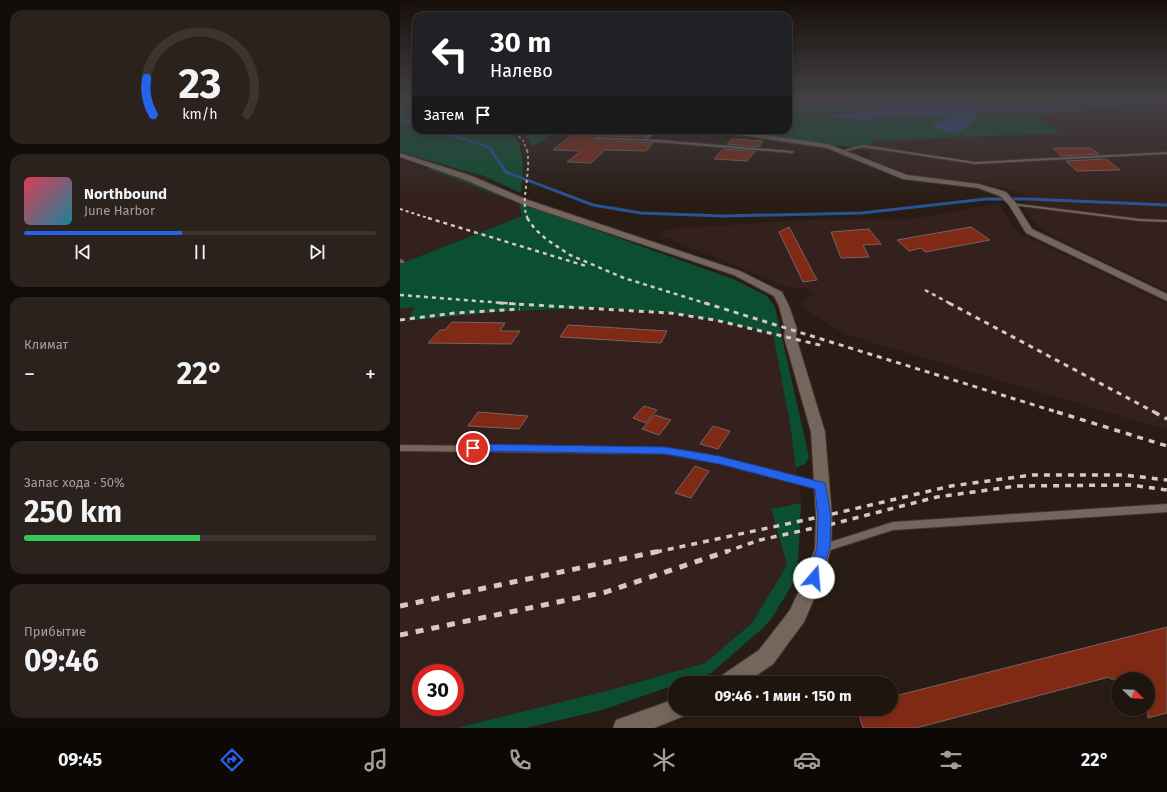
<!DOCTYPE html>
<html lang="ru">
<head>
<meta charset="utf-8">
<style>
  body { margin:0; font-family:"Fira Sans",sans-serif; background:#2c221d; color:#f1f3f6; height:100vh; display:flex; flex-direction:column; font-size:15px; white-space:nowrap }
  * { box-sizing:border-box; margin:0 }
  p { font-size:13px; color:#a19f9e }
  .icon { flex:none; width:22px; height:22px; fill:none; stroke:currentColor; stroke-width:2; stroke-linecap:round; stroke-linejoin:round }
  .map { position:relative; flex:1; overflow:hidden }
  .sheet { display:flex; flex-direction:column; gap:10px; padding:10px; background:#110c08; width:400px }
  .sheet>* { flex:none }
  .guide { position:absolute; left:12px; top:12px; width:380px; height:122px; border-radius:12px; box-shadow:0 2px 10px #0003,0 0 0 1px #3c342f; background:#202124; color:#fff; overflow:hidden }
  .needle { width:26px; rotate:113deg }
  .tools { position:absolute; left:711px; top:672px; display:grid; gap:8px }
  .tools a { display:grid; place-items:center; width:44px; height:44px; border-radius:50%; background:#1f150f; box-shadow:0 2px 10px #0003,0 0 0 1px #3c342f; font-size:20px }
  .speed { position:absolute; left:12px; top:664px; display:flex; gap:8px; font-size:20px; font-weight:700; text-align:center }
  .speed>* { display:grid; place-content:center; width:52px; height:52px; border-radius:50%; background:#1f150f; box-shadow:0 2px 10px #0003,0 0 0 1px #3c342f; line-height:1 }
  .speed .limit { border:6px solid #d22; background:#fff; color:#111 }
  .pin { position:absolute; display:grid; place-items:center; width:34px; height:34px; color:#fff; margin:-17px; border:2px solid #fff; border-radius:50%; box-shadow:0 1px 4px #0007 }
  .me { position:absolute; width:44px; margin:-22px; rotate:18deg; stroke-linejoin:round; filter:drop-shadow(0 0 3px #0008) }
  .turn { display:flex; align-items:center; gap:14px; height:84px; padding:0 12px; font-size:18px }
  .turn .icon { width:52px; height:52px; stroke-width:2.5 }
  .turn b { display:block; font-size:28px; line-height:34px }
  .then { display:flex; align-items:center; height:38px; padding:0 12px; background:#0003; gap:8px; font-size:15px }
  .big { font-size:30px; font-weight:700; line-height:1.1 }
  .sheet .card { flex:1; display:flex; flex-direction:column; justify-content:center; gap:6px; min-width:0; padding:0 14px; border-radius:12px; background:#2c221d }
  .sheet .dial { align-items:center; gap:0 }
  .dial svg { height:104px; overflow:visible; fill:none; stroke:#3c342f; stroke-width:7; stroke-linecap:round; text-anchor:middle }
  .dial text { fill:#f1f3f6; stroke:none }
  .song { display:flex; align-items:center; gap:12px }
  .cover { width:48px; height:48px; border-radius:6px; background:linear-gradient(135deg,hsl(350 70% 55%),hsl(190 70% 35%)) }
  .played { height:4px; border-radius:2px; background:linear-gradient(90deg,#2563eb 45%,#3c342f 45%) }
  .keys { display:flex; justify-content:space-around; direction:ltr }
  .heat { display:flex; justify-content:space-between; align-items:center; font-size:22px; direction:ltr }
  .charge { height:6px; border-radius:3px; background:linear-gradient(90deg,#34c759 50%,#3c342f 0) }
  .trip { position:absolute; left:268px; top:676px; width:230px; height:40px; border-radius:20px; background:#1f150f; box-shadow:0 2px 10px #0003,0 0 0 1px #3c342f; font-weight:700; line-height:40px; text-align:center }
  .dock { display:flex; height:64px; justify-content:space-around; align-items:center; background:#0c0806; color:#a19f9e }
  .dock .icon { width:28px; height:28px }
  .dock .current { color:#2563eb }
  .dock b { font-size:18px; color:#f1f3f6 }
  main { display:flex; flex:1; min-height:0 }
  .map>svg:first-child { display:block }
  .industrial { fill:#34211d; fill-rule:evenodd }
  .green { fill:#0c4e32 }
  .water { fill:#275398 }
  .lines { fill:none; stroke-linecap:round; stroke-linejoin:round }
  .stream-far1 { stroke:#275398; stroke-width:2.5 }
  .stream { stroke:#275398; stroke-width:3 }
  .building { fill:#802a15; stroke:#776460 }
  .service-casing { stroke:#403531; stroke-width:2 }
  .minor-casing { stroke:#403531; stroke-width:2 }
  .service { fill:#75665d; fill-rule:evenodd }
  .minor { fill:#75665d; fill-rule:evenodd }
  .rail-far5 { stroke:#d4c9c4; stroke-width:1.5; stroke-dasharray:2.5 2.5; stroke-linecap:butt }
  .rail-far4 { stroke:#d4c9c4; stroke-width:2; stroke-dasharray:3 3; stroke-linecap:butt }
  .rail-far3 { stroke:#d4c9c4; stroke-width:2.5; stroke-dasharray:4 4; stroke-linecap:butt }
  .rail-far2 { stroke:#d4c9c4; stroke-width:3; stroke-dasharray:5 5; stroke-linecap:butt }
  .rail-far1 { stroke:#d4c9c4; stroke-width:3.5; stroke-dasharray:6 6; stroke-linecap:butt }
  .rail { stroke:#d4c9c4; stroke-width:5; stroke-dasharray:8 8; stroke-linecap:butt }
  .route { fill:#2563eb; stroke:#184099 }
</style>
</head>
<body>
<main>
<section class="sheet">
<div class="card dial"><svg viewBox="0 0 100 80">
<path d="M14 69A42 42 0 1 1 86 69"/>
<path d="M14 69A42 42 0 0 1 9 41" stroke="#2563eb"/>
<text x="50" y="56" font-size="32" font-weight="700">23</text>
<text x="50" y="72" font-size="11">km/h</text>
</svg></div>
<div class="card">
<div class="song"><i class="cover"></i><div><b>Northbound</b><p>June Harbor</p></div></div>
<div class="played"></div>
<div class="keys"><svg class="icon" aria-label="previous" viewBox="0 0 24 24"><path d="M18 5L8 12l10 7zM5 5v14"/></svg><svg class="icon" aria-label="pause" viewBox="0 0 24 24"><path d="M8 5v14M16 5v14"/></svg><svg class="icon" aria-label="next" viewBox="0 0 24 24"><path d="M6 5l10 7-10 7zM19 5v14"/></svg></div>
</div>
<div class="card"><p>Климат</p>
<div class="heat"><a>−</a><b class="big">22°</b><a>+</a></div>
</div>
<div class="card"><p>Запас хода · 50%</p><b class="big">250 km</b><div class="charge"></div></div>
<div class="card"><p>Прибытие</p><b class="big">09:46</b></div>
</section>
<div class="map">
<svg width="767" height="728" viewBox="0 0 767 728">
  <rect width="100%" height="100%" fill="#291c14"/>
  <g class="industrial">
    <polygon points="767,102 767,291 675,247 638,227 625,210 625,195 612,190 583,183 530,178 511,174 479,163 469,158 472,141 661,133 632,115"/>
    <polygon points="0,161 45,175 119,205 122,216 0,264"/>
    <polygon points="598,203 617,232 767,304 767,430 444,334 401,306 403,300 414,294 407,288 387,287 260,235 267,229 406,220 513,219"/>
    <path d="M 15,307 L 8,321 L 106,311 L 200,308 L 273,313 L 328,323 L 373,334 L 390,424 L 401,503 L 371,509 L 387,565 L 352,623 L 305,663 L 214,689 L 56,728 L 0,728 L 0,309 ZM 21,673 L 55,673 L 55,707 L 21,707 Z"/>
  </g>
  <g class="green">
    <polygon points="0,98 16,98 16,130 71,130 91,135 108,132 114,135 119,143 123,165 121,193 84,176 20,158 0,151"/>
    <polygon points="388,98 767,98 767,102 633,115 662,133 472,141 470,150 333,130 388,130 388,106 482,105 463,111 437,113 427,117 463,120 498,114 552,115 546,121 530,125 569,126 577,111 643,113 688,108 555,103 419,101 388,103"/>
    <polygon points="121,130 160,130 132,146"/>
    <polygon points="33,168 79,182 157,216 333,279 367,296 375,307 409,457 405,464 396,468 390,424 373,334 328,323 273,313 200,308 106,311 7,321 15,307 0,309 0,264 122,216 119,204 45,175 27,169"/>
    <polygon points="401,503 398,562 393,583 372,618 363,628 311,673 281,683 275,683 275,685 202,710 126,728 56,728 214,689 305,663 352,623 387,565 371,509"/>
  </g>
  <path class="water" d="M 419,101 L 555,103 L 691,108 L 643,113 L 578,111 L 569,126 L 554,134 L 530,125 L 546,121 L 552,115 L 498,114 L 464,120 L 426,117 C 444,112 463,113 480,106 L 388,106 L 388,103 Z"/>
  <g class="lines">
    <g class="stream-far1">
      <polyline points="0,119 16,124"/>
      <polyline points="35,130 89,147 92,151"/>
    </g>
    <polyline class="stream" points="91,150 106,172 193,205 241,213 322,216 462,213 586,199 629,199 767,205"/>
  </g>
  <g class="building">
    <polygon points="178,130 251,131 243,137 196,136 193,139 196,140 253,143 246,151 205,150 191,163 167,162 181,151 153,150"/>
    <polygon points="332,139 363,141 359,147 327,144"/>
    <polygon points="653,148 691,148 699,154 661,156"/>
    <polygon points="323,149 355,151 347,161 314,159"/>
    <polygon points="706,159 720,170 677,171 666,161"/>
    <polygon points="389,227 417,280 403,282 379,232"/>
    <polygon points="571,227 590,240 525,252 521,248 509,251 497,240"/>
    <polygon points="469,229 481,244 463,245 469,257 441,258 431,232"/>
    <polygon points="52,322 105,323 100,331 120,331 111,344 28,343 40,330 45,330"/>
    <polygon points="168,325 267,331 261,343 160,337"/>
    <polygon points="244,406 257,410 246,423 233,418"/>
    <polygon points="78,412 128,416 119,429 68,426"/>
    <polygon points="255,415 271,420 259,435 242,429"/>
    <polygon points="313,426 330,431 318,449 300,444"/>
    <polygon points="295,466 309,471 291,498 275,493"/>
    <polygon points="767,627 767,713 748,718 748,679 711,679 709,677 516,728 463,728 457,709 491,709 491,697"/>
  </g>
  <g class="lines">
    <defs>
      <g id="service">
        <polygon points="255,130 259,130 247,139 392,151 394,152 392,153 244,141 196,139 194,138 196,137 243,139"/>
        <polygon points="463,145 575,162 767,152 767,154 575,164 463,147 443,152 441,151"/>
        <polygon points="610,203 740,219 767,220 767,222 740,221 612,205 610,205"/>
        <polygon points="0,259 4,261 4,263 0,263"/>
        <polygon points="0,445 265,448 319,457 421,483 424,484 425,486 424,488 421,489 319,463 265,454 0,451"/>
        <polygon points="767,504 767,512 493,530 424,552 421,551 419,548 421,545 493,522"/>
      </g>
      <g id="minor">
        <polygon points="317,130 332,130 428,144 507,175 579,184 606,192 615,202 632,229 767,294 767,301 626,233 609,205 600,196 578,188 503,179 427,148 320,132"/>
        <polygon points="0,153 69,175 128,200 340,271 382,292 389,306 397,329 396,337 425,432 432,516 431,548 423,578 404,622 373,664 346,683 318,683 321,676 359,650 390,610 405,578 415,548 416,516 411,432 384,337 385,329 379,306 374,296 334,275 122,204 63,179 0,157"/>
        <polygon points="275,699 275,709 288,709 284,716 254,728 213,728 216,720"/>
      </g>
    </defs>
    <use href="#service" class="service-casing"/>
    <use href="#minor" class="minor-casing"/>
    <use href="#service" class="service"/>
    <use href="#minor" class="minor"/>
    <polyline class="rail-far5" points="111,130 123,140 127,151"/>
    <g class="rail-far4">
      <path d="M 127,150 C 132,171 119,203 128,219"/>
      <polyline points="0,209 31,219"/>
    </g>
    <g class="rail-far3">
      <polyline points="28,218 186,266"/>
      <polyline points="127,218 135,229 146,239 170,255 224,278 308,304"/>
      <polyline points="525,290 551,304"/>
      <polyline points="0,295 116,304"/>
    </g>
    <g class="rail-far2">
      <polyline points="99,303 270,313 315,320 424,346"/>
      <polyline points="305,303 660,413"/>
      <polyline points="549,303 756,413"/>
      <polyline points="0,320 55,313 120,309"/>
    </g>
    <g class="rail-far1">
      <polyline points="657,412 767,446"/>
      <polyline points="754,412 767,419"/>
      <polyline points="256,552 424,516 551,486 632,475 724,475 767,480"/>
      <polyline points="325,552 360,540 432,524 537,497 617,486 731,485 767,490"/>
    </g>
    <g class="rail">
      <polyline points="0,606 260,551"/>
      <polyline points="0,635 206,592 328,551"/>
    </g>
  </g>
  <linearGradient id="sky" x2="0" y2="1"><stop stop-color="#170f0b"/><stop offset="0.49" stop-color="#434045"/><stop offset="1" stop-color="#434045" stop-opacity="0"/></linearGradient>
  <rect width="767" height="200" fill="url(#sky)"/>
  <polygon class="route" points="73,444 265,447 319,456 425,483 431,516 430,548 420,578 418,582 414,583 409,582 407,578 417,548 418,516 415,489 319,464 265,454 73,451 69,450 68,448 69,445"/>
</svg>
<div class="tools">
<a><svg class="needle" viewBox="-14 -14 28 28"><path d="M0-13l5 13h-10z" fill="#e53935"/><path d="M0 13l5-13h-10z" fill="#a19f9e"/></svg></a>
</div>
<div class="speed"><div class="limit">30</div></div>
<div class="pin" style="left:73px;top:448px;background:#d93025"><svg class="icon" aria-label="arrive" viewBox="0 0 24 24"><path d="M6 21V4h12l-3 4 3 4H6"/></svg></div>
<svg class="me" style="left:414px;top:578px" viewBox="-20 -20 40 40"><circle r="19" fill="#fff"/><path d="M0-13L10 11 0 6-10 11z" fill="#2563eb"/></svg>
<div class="trip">09:46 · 1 мин · 150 m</div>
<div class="guide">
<div class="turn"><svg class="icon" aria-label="left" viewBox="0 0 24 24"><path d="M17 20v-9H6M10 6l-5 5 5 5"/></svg><div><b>30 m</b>Налево</div></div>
<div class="then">Затем<svg class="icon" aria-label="arrive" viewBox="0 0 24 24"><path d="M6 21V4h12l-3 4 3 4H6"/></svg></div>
</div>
</div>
</main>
<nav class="dock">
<b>09:45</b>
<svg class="icon current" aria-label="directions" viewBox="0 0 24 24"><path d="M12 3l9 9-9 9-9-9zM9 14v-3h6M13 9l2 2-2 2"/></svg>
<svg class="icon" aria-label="music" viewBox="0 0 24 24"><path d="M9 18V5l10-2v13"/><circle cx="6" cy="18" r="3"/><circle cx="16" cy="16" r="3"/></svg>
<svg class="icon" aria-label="phone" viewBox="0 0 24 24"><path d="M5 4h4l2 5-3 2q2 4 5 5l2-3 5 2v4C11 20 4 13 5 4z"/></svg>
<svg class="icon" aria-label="climate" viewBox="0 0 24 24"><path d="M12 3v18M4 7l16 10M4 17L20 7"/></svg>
<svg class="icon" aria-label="car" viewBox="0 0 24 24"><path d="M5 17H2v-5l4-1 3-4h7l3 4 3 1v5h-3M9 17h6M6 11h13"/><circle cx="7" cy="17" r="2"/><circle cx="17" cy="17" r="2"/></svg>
<svg class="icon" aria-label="filters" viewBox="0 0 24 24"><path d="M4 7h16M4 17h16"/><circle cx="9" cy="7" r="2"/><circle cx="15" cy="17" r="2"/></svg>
<b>22°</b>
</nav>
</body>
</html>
